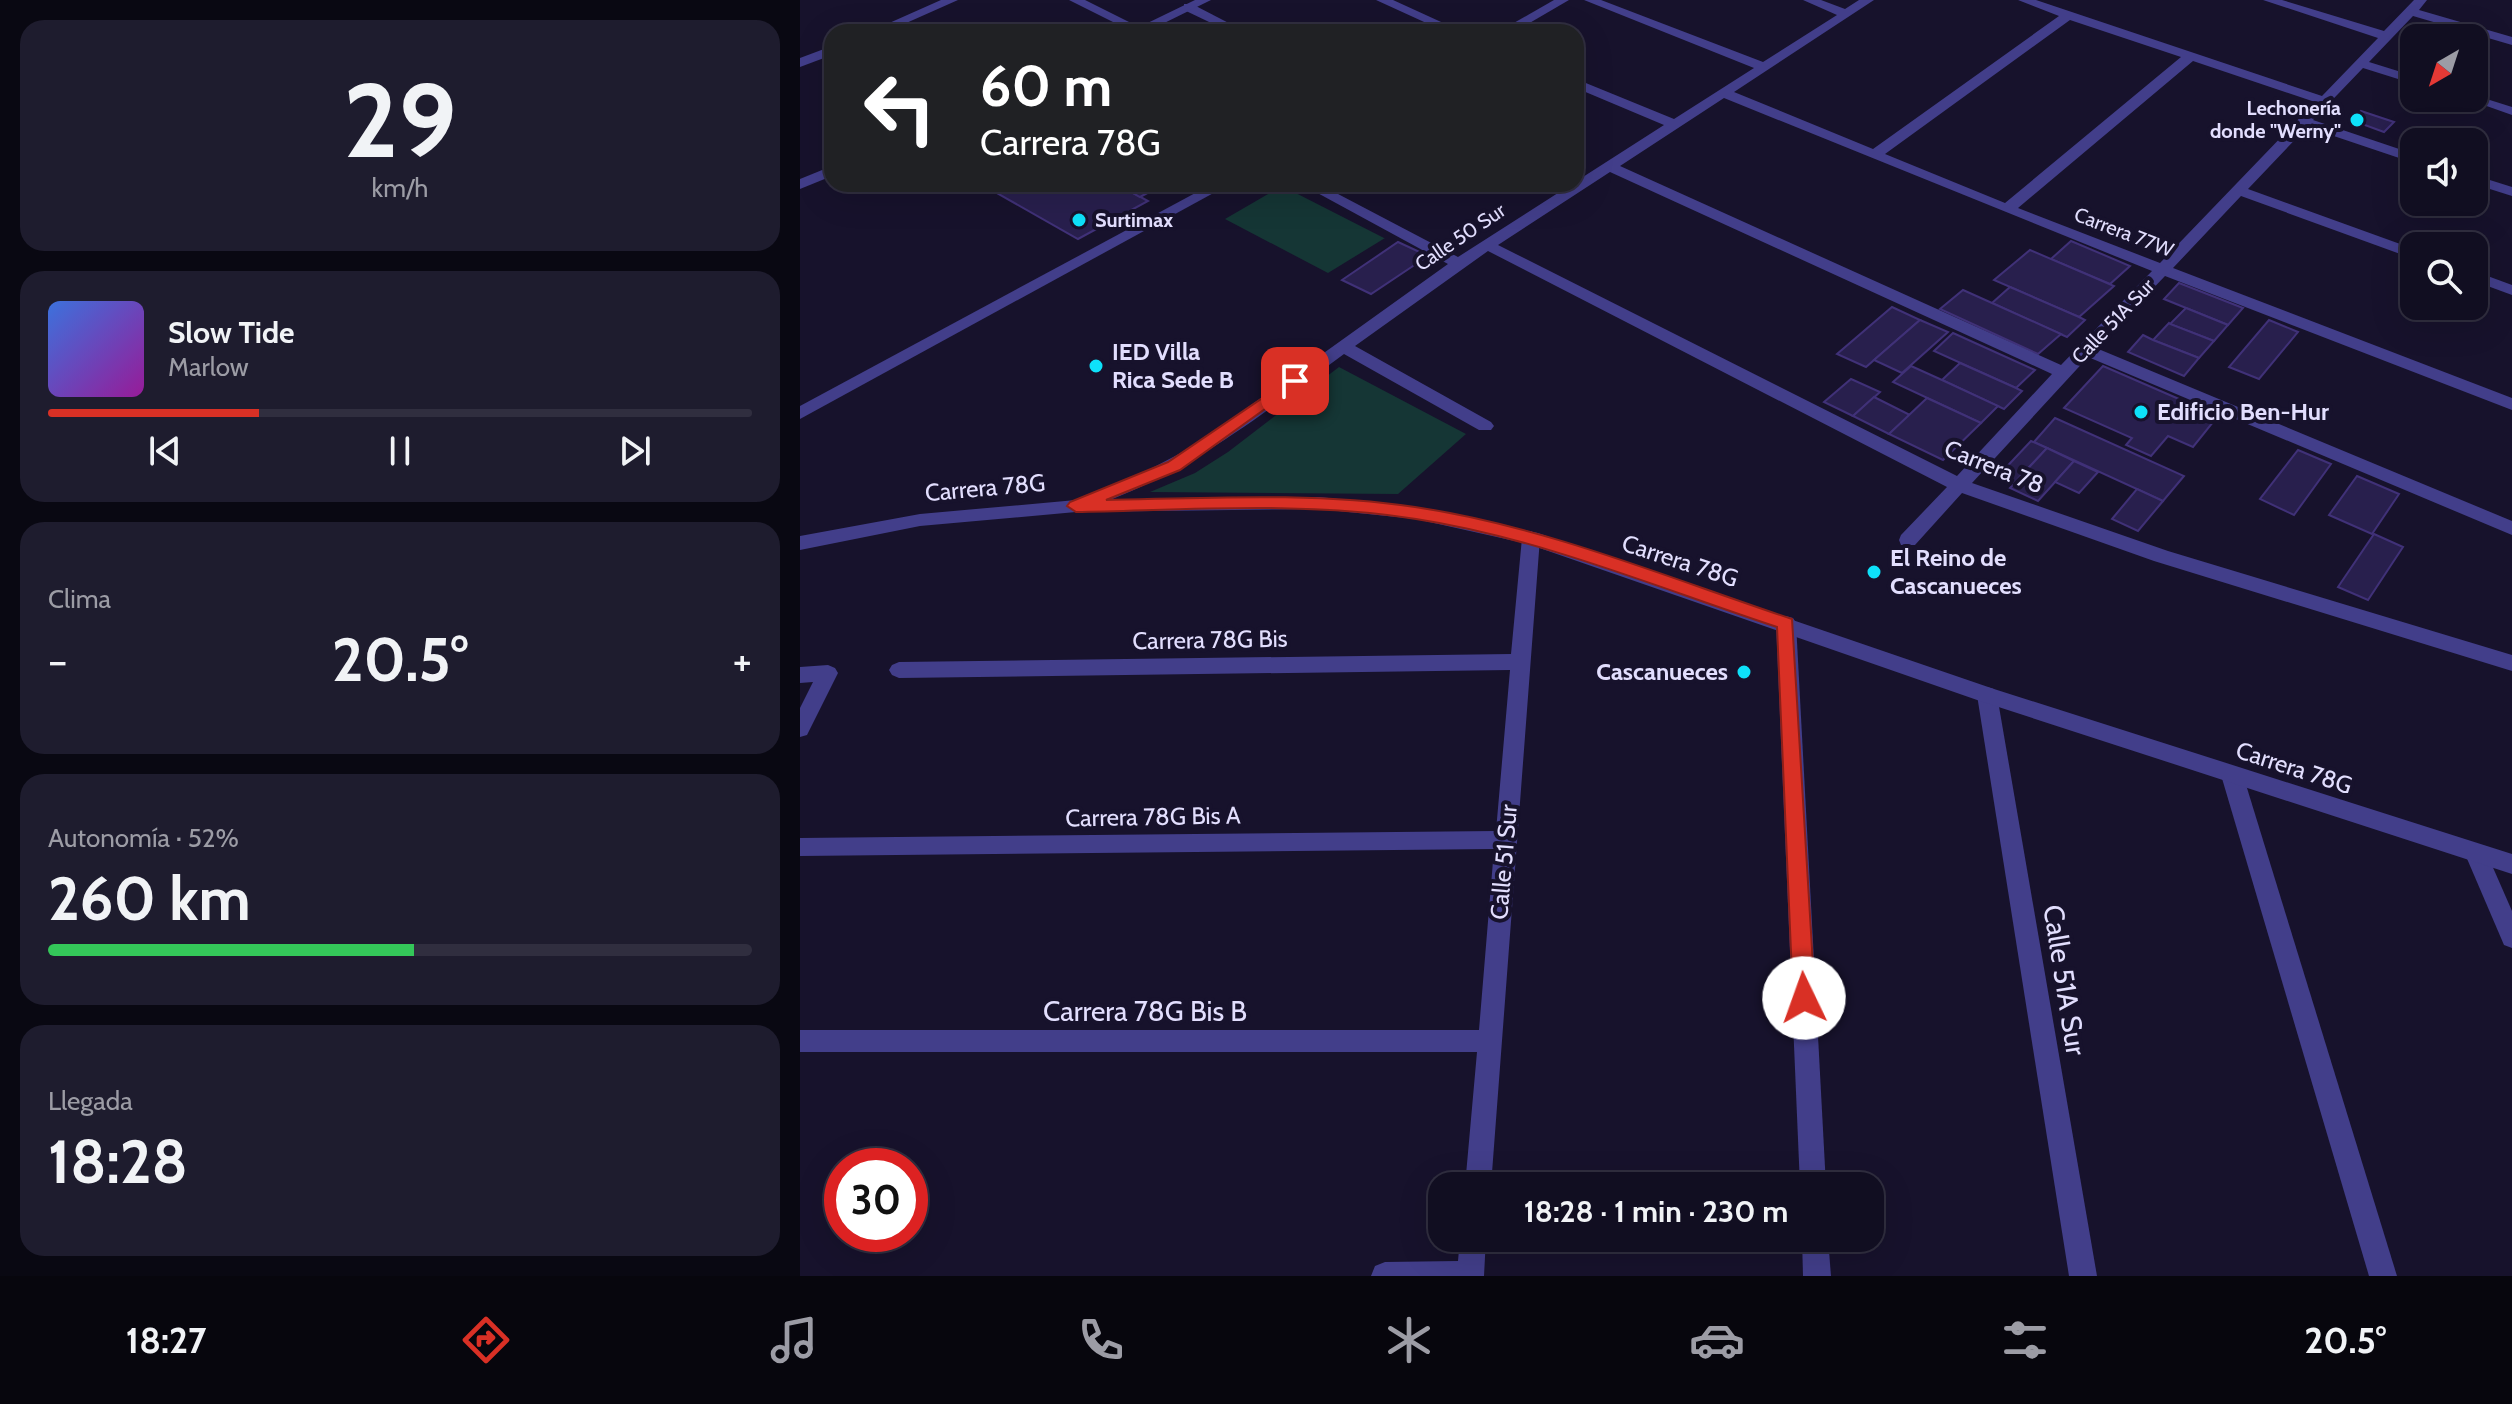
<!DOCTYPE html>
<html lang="es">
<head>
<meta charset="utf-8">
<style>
  body { margin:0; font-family:Cabin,sans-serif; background:#1e1c2e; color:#f1f3f6; height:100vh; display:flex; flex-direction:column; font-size:30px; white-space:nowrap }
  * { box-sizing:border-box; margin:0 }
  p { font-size:26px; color:#9c9ca5 }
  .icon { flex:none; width:44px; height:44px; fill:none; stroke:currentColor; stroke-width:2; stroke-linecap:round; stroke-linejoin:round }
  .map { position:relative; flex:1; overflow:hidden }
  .sheet { display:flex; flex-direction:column; gap:20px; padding:20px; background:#090812; width:800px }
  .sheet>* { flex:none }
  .guide { position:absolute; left:24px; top:24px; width:760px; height:168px; border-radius:24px; box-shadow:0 8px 32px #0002,0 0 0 2px #302e3f; background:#202124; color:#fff; overflow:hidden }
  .needle { width:52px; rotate:219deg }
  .fabs { position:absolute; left:1600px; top:24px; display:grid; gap:16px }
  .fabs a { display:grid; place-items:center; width:88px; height:88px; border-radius:16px; background:#110e21; box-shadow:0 8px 32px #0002,0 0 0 2px #302e3f; font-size:40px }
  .speed { position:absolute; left:24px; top:1148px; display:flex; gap:16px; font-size:40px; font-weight:700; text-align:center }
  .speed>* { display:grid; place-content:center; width:104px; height:104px; border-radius:50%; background:#110e21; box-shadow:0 8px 32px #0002,0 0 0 2px #302e3f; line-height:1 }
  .speed .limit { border:12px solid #d22; background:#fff; color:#111 }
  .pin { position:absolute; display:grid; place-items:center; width:68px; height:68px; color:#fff; margin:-34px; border-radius:16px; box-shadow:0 4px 12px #0006 }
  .me { position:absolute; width:88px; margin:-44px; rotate:357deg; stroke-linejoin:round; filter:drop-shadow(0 0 6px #0008) }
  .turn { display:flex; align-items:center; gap:28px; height:168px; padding:0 24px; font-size:36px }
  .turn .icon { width:104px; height:104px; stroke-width:2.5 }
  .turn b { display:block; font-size:56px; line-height:68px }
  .big { font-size:60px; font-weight:700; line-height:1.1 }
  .sheet .widget { flex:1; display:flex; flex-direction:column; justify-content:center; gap:12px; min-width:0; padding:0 28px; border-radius:24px; background:#1e1c2e }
  .sheet .dial { align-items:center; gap:0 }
  .dial b { font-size:104px; line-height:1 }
  .song { display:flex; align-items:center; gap:24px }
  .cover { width:96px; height:96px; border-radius:12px; background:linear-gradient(135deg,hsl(220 70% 55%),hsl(300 70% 35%)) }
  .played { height:8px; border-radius:4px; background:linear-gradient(90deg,#d93025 30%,#302e3f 30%) }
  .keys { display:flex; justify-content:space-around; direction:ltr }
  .heat { display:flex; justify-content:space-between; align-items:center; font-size:44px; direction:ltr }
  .charge { height:12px; border-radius:6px; background:linear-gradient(90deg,#34c759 52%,#302e3f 0) }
  .trip { position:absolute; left:628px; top:1172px; width:456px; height:80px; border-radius:24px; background:#110e21; box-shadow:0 8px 32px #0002,0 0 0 2px #302e3f; font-weight:700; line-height:80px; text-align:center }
  .menu { display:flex; height:128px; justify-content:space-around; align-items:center; background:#07060d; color:#9c9ca5 }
  .menu .icon { width:56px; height:56px }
  .menu .on { color:#d93025 }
  .menu b { font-size:36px; color:#f1f3f6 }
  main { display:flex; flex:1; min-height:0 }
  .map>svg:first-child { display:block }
  .green { fill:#153635 }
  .building { fill:#281f4d; stroke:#403178; stroke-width:2 }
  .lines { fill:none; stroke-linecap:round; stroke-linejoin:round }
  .minor { fill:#423e8a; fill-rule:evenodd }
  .tertiary { fill:#423e8a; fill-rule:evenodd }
  .route { fill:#d93025; stroke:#8d1f18; stroke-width:2 }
  .poi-dot { fill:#0ee1fa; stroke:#17122c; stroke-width:3 }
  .labels { text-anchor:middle; stroke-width:8; stroke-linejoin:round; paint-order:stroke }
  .far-poi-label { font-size:20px; font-weight:bold; fill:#e2defe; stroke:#17122c; text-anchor:end }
  .far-street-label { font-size:20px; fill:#e2defe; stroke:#17122c }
  .poi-label { font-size:24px; font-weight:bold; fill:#e2defe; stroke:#17122c; text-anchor:start }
  .street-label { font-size:24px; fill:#e2defe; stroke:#17122c }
  .near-street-label { font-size:28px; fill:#e2defe; stroke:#17122c }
</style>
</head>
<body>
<main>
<section class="sheet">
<div class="widget dial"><b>29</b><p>km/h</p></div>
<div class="widget">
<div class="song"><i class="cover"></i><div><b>Slow Tide</b><p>Marlow</p></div></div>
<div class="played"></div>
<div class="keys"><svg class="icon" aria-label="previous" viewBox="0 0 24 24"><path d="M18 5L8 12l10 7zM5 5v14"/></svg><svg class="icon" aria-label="pause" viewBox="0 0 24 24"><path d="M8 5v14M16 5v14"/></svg><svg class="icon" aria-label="next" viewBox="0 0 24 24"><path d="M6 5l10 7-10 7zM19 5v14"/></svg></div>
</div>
<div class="widget"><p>Clima</p>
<div class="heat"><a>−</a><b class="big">20.5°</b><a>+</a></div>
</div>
<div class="widget"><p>Autonomía · 52%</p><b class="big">260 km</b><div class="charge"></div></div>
<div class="widget"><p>Llegada</p><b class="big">18:28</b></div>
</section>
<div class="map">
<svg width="1712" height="1276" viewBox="0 0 1712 1276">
  <rect width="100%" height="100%" fill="#17122c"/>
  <g class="green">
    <polygon points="482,186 584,238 585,238 528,273 425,219"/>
    <polygon points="539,367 666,434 598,494 350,492 395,473 428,452"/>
  </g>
  <g class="building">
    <polygon points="1561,111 1594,122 1584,132 1551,120"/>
    <polygon points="181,184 317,184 348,201 278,239"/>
    <polygon points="317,184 364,184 340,197"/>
    <polygon points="1271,241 1330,266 1310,284 1251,259"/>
    <polygon points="598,242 628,256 571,294 542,280"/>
    <polygon points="1230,250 1314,286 1279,317 1194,280"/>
    <polygon points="1379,283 1443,308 1428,325 1364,299"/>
    <polygon points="1210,287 1279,317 1285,320 1267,337 1192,303"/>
    <polygon points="1163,290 1192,303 1261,334 1238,354 1140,309"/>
    <polygon points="1092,307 1120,320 1066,367 1037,354"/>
    <polygon points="1386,308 1428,325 1414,341 1370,324"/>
    <polygon points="1120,320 1148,332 1102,373 1074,360"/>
    <polygon points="1469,320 1498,332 1459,379 1429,367"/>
    <polygon points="1369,323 1370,324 1414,341 1399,358 1353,340"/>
    <polygon points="1153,333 1235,370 1216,388 1134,351"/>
    <polygon points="1343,335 1353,340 1399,358 1384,376 1328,352"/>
    <polygon points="1160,363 1216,388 1222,391 1204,409 1142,380"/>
    <polygon points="1111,366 1142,380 1198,406 1181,423 1093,382"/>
    <polygon points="1303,366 1418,416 1393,447 1368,436 1351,456 1326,445 1332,438 1264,408"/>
    <polygon points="1051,379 1080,392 1053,416 1024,402"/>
    <polygon points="1074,397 1110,415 1089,434 1053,416"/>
    <polygon points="1127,398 1181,423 1143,460 1089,434"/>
    <polygon points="1255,418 1384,476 1363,501 1234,442"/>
    <polygon points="1231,441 1247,448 1214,483 1198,476"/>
    <polygon points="1247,448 1274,461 1238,501 1210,488"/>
    <polygon points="1498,450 1531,464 1494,515 1460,499"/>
    <polygon points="1274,461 1298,472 1279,493 1255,482"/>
    <polygon points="1557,476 1599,494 1572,534 1529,515"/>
    <polygon points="1337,489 1363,501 1338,531 1312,519"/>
    <polygon points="1574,534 1603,547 1568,600 1538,587"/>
  </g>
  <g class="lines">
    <g class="minor">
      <polygon points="141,0 158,0 86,32 69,32"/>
      <polygon points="269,0 285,0 345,30 333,32"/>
      <polygon points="576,0 593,0 663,32 646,32"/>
      <polygon points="754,0 769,0 714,32 698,32"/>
      <path d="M 784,0 L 801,0 L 963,62 L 1037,15 L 1003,0 L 1021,0 L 1045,9 L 1059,0 L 1074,0 L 934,92 L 1073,149 L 1259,16 L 1218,0 L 1236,0 L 1522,96 L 1578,38 L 1463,0 L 1482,0 L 1584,31 L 1614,0 L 1627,0 L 1619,10 L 1712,37 L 1712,45 L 1613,16 L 1569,62 L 1614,76 L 1614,84 L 1563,68 L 1513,120 L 1614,154 L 1614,163 L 1507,127 L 1448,189 L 1614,249 L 1614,259 L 1441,196 L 1373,268 L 1712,398 L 1712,410 L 1365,276 L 1296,348 L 1712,521 L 1712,535 L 1288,357 L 1172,483 L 1368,551 L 1712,655 L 1712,671 L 1354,561 L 1162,493 L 1115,545 L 1101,545 L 1099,540 L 1101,535 L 1147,487 L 688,251 L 555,346 L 691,422 L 694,426 L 691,430 L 679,430 L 544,354 C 466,411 401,464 310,500 C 298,505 282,514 269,510 L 267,506 L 269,502 L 337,476 L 394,446 L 648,264 L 501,184 L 519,184 L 658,257 L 864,125 L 776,88 L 776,79 L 874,119 L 954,68 ZM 1270,20 L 1381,57 L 1205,203 L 1085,154 ZM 1393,61 L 1515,102 L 1360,263 L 1218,208 ZM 924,98 L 1352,271 L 1261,365 L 820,166 ZM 810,172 L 1252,374 L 1157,476 L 698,245 Z"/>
      <polygon points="384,4 392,4 446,32 430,32 384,10"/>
      <polygon points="32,46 32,55 0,67 0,58"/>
      <polygon points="1674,95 1712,107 1712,115 1664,98 1674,98"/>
      <polygon points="1674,175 1712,187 1712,196 1674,184"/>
      <polygon points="412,184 430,184 0,419 0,406"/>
      <polygon points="1674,271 1712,285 1712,295 1674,281"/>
      <polygon points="731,531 740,538 691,1186 665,1186 677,1052 0,1052 0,1030 679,1030 694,849 0,856 0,838 696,831 710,670 99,678 92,675 89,670 92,665 99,662 711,654 722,538"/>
      <polygon points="986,616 993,618 996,623 1026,1186 1000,1186 976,623 979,618"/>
      <polygon points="28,665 35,668 38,673 7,735 0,737 0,708 13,682 0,683 0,667"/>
      <polygon points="1187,687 1194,689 1197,695 1297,1276 1269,1276 1177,695 1180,689"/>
      <polygon points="1432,766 1440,769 1443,775 1597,1276 1569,1276 1421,775 1424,769"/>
      <polygon points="1676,845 1684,847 1712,911 1712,948 1704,945 1665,854 1668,847"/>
      <polygon points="660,1238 686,1238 684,1276 571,1276 575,1266 585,1262 658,1261"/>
      <polygon points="1002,1238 1028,1238 1031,1276 1003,1276"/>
    </g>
    <g class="tertiary">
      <polygon points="395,0 411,0 346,32 329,32"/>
      <polygon points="32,166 32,176 0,189 0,179"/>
      <polygon points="519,497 616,507 738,533 1194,689 1712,854 1712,874 1180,701 728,544 616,519 519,509 276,512 120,526 0,550 0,536 120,514 276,500"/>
    </g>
  </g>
  <path class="route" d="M 495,376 L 500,377 L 500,384 L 380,470 L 306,500 C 409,498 513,492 615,507 C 744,526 869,578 992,619 L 1015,998 L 1011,1005 L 1004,1008 L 996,1005 L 993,998 L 977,627 C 859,588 739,538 616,519 C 504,501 388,510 276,512 L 267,506 L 270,502 L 368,462 Z"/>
  <g class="poi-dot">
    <circle cx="1557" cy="120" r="8"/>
    <circle cx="279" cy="220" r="8"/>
    <circle cx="296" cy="366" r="8"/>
    <circle cx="1341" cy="412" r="8"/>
    <circle cx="1074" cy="572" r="8"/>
    <circle cx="944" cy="672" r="8"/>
  </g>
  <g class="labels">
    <g class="far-poi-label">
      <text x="1541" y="115">Lechonería<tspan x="1541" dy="23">donde "Werny"</tspan></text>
      <text x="295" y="227" text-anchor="start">Surtimax</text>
    </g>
    <g class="far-street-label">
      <text transform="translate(1324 232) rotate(21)" y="7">Carrera 77W</text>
      <text transform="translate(660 237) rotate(-34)" y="7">Calle 50 Sur</text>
      <text transform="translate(1313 321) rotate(-46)" y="7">Calle 51A Sur</text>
    </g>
    <g class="poi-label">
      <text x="312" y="360">IED Villa<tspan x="312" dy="28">Rica Sede B</tspan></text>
      <text x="1357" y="420">Edificio Ben-Hur</text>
      <text x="1090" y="566">El Reino de<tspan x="1090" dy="28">Cascanueces</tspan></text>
      <text x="928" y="680" text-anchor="end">Cascanueces</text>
    </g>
    <g class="street-label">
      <text transform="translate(1194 467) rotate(22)" y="8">Carrera 78</text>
      <text transform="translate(185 488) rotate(-5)" y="8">Carrera 78G</text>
      <text transform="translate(880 561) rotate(18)" y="8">Carrera 78G</text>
      <text transform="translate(410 640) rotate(-1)" y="8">Carrera 78G Bis</text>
      <text transform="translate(1494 768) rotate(18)" y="8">Carrera 78G</text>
      <text transform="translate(353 817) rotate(-1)" y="8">Carrera 78G Bis A</text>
      <text transform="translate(704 862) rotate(-85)" y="8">Calle 51 Sur</text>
    </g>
    <g class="near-street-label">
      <text transform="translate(1265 980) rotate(81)" y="10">Calle 51A Sur</text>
      <text x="345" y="1021">Carrera 78G Bis B</text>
    </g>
  </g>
</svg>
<div class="fabs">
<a><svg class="needle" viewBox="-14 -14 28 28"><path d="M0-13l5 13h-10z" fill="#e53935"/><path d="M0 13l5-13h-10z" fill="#9c9ca5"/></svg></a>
<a><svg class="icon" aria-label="sound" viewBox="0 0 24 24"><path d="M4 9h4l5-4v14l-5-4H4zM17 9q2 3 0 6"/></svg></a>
<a><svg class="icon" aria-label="search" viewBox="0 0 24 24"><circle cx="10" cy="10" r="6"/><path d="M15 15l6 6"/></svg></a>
</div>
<div class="speed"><div class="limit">30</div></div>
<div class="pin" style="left:495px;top:381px;background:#d93025"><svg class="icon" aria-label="arrive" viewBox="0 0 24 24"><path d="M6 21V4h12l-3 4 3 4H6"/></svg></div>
<svg class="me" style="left:1004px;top:998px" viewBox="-20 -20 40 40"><circle r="19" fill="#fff"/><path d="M0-13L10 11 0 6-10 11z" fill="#d93025"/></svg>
<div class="trip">18:28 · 1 min · 230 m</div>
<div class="guide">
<div class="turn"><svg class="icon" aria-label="left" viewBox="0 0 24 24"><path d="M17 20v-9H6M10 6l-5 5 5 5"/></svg><div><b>60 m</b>Carrera 78G</div></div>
</div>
</div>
</main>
<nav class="menu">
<b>18:27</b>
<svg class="icon on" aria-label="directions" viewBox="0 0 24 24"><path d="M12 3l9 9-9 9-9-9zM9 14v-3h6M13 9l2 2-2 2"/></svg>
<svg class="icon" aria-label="music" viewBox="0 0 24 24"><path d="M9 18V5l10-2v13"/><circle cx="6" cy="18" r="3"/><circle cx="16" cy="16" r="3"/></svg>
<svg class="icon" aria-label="phone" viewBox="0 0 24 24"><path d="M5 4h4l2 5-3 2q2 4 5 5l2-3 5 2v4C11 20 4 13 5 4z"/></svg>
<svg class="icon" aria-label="climate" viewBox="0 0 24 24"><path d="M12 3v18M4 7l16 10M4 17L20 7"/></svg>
<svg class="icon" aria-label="car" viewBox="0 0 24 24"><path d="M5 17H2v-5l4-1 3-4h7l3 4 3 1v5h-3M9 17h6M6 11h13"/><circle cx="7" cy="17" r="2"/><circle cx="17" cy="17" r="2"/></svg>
<svg class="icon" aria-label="filters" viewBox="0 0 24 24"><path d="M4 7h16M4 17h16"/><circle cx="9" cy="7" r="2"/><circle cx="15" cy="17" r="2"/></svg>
<b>20.5°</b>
</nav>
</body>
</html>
